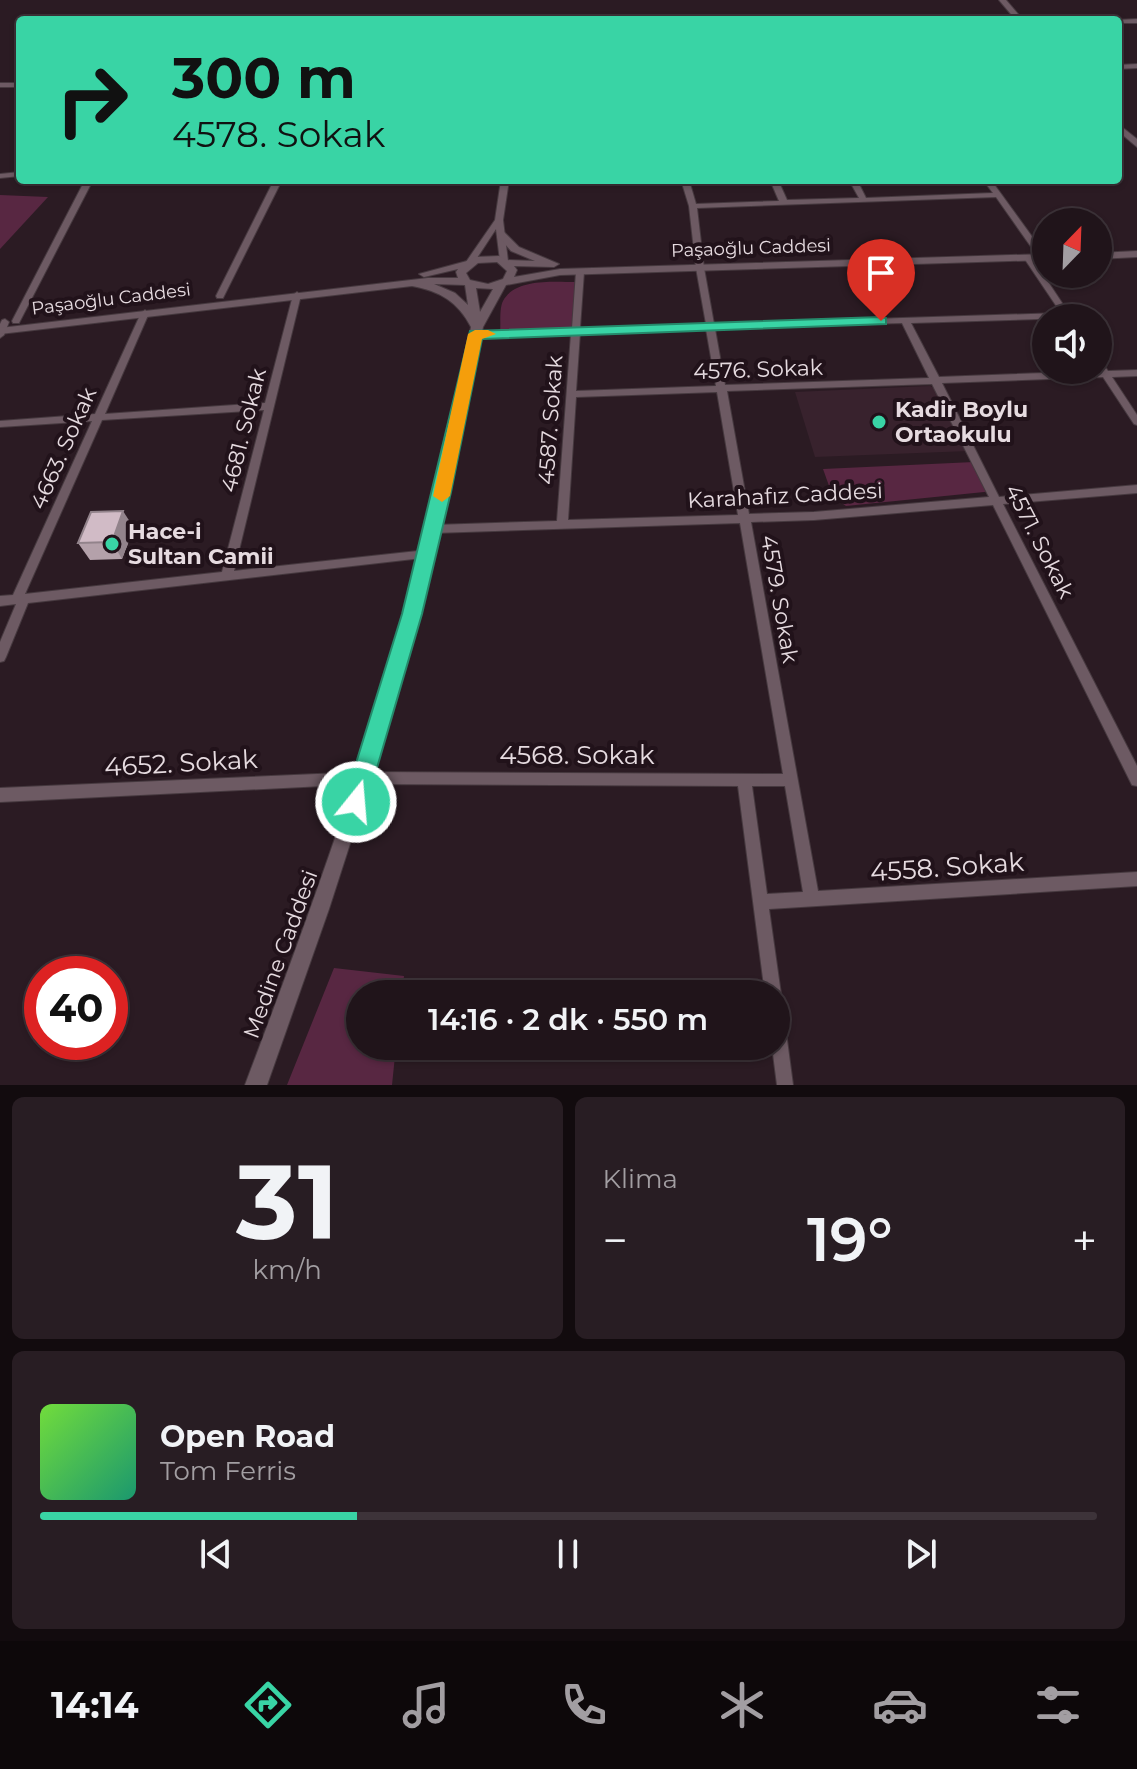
<!DOCTYPE html>
<html lang="tr">
<head>
<meta charset="utf-8">
<style>
  body { margin:0; font-family:Montserrat,sans-serif; background:#281d23; color:#f1f3f6; height:100vh; display:flex; flex-direction:column; font-size:30px; white-space:nowrap }
  * { box-sizing:border-box; margin:0 }
  p { font-size:26px; color:#a29ea2 }
  .icon { flex:none; width:44px; height:44px; fill:none; stroke:currentColor; stroke-width:2; stroke-linecap:round; stroke-linejoin:round }
  .map { position:relative; height:1085px; overflow:hidden }
  .drawer { display:flex; flex-direction:column; gap:12px; padding:12px; background:#120b0e; flex:1 }
  .drawer>* { flex:none }
  .guide { position:absolute; left:16px; top:16px; width:1106px; height:168px; border-radius:8px; box-shadow:0 2px 6px #0004,0 0 0 2px #3d3339; background:#39d4a5; color:#111; overflow:hidden }
  .needle { width:52px; rotate:23deg }
  .controls { position:absolute; left:1032px; top:208px; display:grid; gap:16px }
  .controls a { display:grid; place-items:center; width:80px; height:80px; border-radius:50%; background:#20141a; box-shadow:0 2px 6px #0004,0 0 0 2px #3d3339; font-size:40px }
  .speed { position:absolute; left:24px; top:956px; display:flex; gap:16px; font-size:40px; font-weight:700; text-align:center }
  .speed>* { display:grid; place-content:center; width:104px; height:104px; border-radius:50%; background:#20141a; box-shadow:0 2px 6px #0004,0 0 0 2px #3d3339; line-height:1 }
  .speed .limit { border:12px solid #d22; background:#fff; color:#111 }
  .pin { position:absolute; display:grid; place-items:center; width:68px; height:68px; color:#fff; margin:-82px -34px; border-radius:50% 50% 50% 0; rotate:-45deg; box-shadow:0 0 8px #0007 }
  .pin .icon { rotate:45deg }
  .me { position:absolute; width:88px; margin:-44px; rotate:17deg; stroke-linejoin:round; filter:drop-shadow(0 0 6px #0008) }
  .turn { display:flex; align-items:center; gap:28px; height:168px; padding:0 24px; font-size:36px }
  .turn .icon { width:104px; height:104px; stroke-width:2.5 }
  .turn b { display:block; font-size:56px; line-height:68px }
  .big { font-size:60px; font-weight:600; line-height:1.1 }
  .drawer .widget { flex:1; display:flex; flex-direction:column; justify-content:center; gap:12px; min-width:0; padding:0 28px; border-radius:12px; background:#281d23 }
  .drawer .dial { align-items:center; gap:0 }
  .dial b { font-size:104px; line-height:1 }
  .song { display:flex; align-items:center; gap:24px }
  .cover { width:96px; height:96px; border-radius:12px; background:linear-gradient(135deg,hsl(100 70% 55%),hsl(160 70% 35%)) }
  .played { height:8px; border-radius:4px; background:linear-gradient(90deg,#39d4a5 30%,#3d3339 30%) }
  .keys { display:flex; justify-content:space-around; direction:ltr }
  .heat { display:flex; justify-content:space-between; align-items:center; font-size:44px; direction:ltr }
  .drawer .tiles { flex:1; display:grid; gap:12px; grid-template-columns:1fr 1fr }
  .widget:last-child { grid-column:span 2 }
  .trip { position:absolute; left:346px; top:980px; width:444px; height:80px; border-radius:40px; background:#20141a; box-shadow:0 2px 6px #0004,0 0 0 2px #3d3339; font-weight:600; line-height:80px; text-align:center }
  .menu { display:flex; height:128px; justify-content:space-around; align-items:center; background:#0d080a; color:#a29ea2 }
  .menu .icon { width:56px; height:56px }
  .menu .active { color:#39d4a5 }
  .menu b { font-size:36px; color:#f1f3f6 }
  .map>svg:first-child { display:block }
  .built { fill:#38222d }
  .green { fill:#582742 }
  .lines { fill:none; stroke-linecap:round; stroke-linejoin:round }
  .minor-casing { stroke:#46393f; stroke-width:2 }
  .tertiary-casing { stroke:#46393f; stroke-width:2 }
  .minor { fill:#6d5a63; fill-rule:evenodd }
  .tertiary { fill:#6d5a63; fill-rule:evenodd }
  .wall { fill:#b4a1aa }
  .shaded-wall { fill:#92838b }
  .building { fill:#d1bbc6; stroke:#92838b; stroke-width:2 }
  .route { fill:#39d4a5; stroke:#258a6b; stroke-width:2 }
  .slow { fill:#f59e0b }
  .poi-dot { fill:#39d4a5; stroke:#21121a; stroke-width:3 }
  .labels { text-anchor:middle; stroke-width:8; stroke-linejoin:round; paint-order:stroke }
  .far-street-label { font-size:18px; fill:#e6dbe0; stroke:#21121a }
  .street-label { font-size:22px; fill:#e6dbe0; stroke:#21121a }
  .poi-label { font-size:22px; font-weight:bold; fill:#e6dbe0; stroke:#21121a; text-anchor:start }
  .near-street-label { font-size:26px; fill:#e6dbe0; stroke:#21121a }
</style>
</head>
<body>
<div class="map">
<svg width="1137" height="1085" viewBox="0 0 1137 1085">
  <rect width="100%" height="100%" fill="#2b1b23"/>
  <polygon class="built" points="930,386 941,391 969,451 815,457 795,392"/>
  <g class="green">
    <polygon points="0,195 48,197 0,249"/>
    <path d="M 575,282 L 572,330 L 500,333 C 501,323 499,309 503,301 C 515,278 554,282 575,282 Z"/>
    <polygon points="974,462 994,491 846,506 833,497 823,469"/>
    <polygon points="334,968 404,976 402,994 360,994 360,1046 396,1046 392,1085 287,1085"/>
  </g>
  <g class="lines">
    <defs>
      <g id="minor">
        <polygon points="1137,19 1137,23 1118,23 1118,20 1116,20"/>
        <polygon points="1137,64 1137,68 1118,69 1118,65"/>
        <rect x="0" y="83" width="20" height="4"/>
        <polygon points="20,172 20,176 0,178 0,174"/>
        <polygon points="85,180 93,180 20,321 19,323 13,323 12,321"/>
        <polygon points="274,180 282,180 223,298 217,298 216,296"/>
        <polygon points="501,180 509,180 503,220 508,261 504,263 500,261 496,229 473,264 467,264 466,262 495,220"/>
        <path d="M 681,180 L 689,180 L 696,204 L 779,201 L 770,180 L 778,180 L 787,200 L 859,198 L 849,180 L 857,180 L 866,198 L 993,193 L 983,180 L 991,180 L 1041,249 L 1034,251 L 996,197 L 697,208 L 704,268 L 714,324 L 1061,313 L 1024,258 L 1028,256 L 1031,256 L 1072,318 L 911,323 L 939,377 L 1099,371 L 1098,360 L 1101,361 L 1108,371 L 1137,370 L 1137,376 L 1112,377 L 1137,415 L 1137,425 L 1134,424 L 1103,377 L 942,383 L 999,497 L 1137,485 L 1137,493 L 1003,504 L 1137,766 L 1137,786 L 1132,785 L 993,505 L 814,520 L 751,522 L 818,891 L 1137,872 L 1137,886 L 769,909 L 781,994 L 779,1000 L 776,1001 L 776,994 L 765,994 L 738,786 L 363,784 L 0,802 L 0,788 L 363,772 L 783,774 L 740,523 L 434,533 L 429,529 L 434,525 L 557,521 L 571,334 L 475,337 L 471,334 L 472,332 L 572,328 L 576,272 L 580,270 L 584,272 L 580,328 L 706,324 L 696,268 L 689,206 ZM 902,323 L 929,378 L 725,385 L 715,329 ZM 706,329 L 716,386 L 576,391 L 580,333 ZM 932,384 L 989,497 L 814,512 L 749,514 L 727,391 ZM 717,392 L 738,515 L 568,520 L 576,397 ZM 752,786 L 785,786 L 803,892 L 767,894 Z"/>
        <path d="M 297,292 L 301,295 L 234,571 L 427,550 L 431,551 L 433,554 L 431,557 L 28,603 L 6,657 L 4,661 L 0,662 L 0,642 L 16,604 L 0,606 L 0,596 L 13,595 L 92,421 L 0,427 L 0,421 L 95,414 L 141,313 L 145,310 L 149,313 L 105,414 L 265,403 L 293,295 ZM 264,410 L 222,572 L 25,594 L 102,420 Z"/>
        <polygon points="5,319 9,322 4,335 0,338 0,324 2,320"/>
        <polygon points="776,1009 782,1011 784,1017 793,1085 777,1085 772,1046 776,1046"/>
      </g>
      <g id="tertiary">
        <polygon points="999,0 1006,0 1023,20 1016,20"/>
        <polygon points="1118,124 1137,139 1137,147 1118,131"/>
        <path d="M 497,231 L 503,231 L 519,247 L 559,264 L 554,267 L 514,266 L 517,270 L 514,277 L 560,269 L 1046,254 L 1046,260 L 560,275 L 506,285 L 483,327 L 438,541 L 386,732 L 329,909 L 267,1085 L 245,1085 C 304,929 362,771 406,610 C 432,516 452,422 471,327 C 458,302 440,291 412,286 L 0,334 L 0,328 L 428,278 L 458,278 L 456,272 L 458,269 L 424,277 L 419,274 L 467,261 L 475,257 L 499,256 L 506,260 L 535,261 L 511,251 L 497,235 ZM 497,262 L 507,271 L 503,279 L 488,284 L 470,280 L 466,273 L 478,263 ZM 434,284 L 465,285 L 468,305 L 455,293 ZM 476,288 L 493,289 L 480,312 Z"/>
        <polygon points="1137,251 1137,257 1098,259 1098,253"/>
      </g>
    </defs>
    <use href="#minor" class="minor-casing"/>
    <use href="#tertiary" class="tertiary-casing"/>
    <use href="#minor" class="minor"/>
    <use href="#tertiary" class="tertiary"/>
  </g>
  <polygon class="wall" points="134,528 122,559 90,560 78,543"/>
  <polygon class="shaded-wall" points="123,511 134,528 122,559 112,542"/>
  <polygon class="building" points="123,511 112,542 78,543 91,512"/>
  <polygon class="route" points="881,317 886,318 886,324 482,339 451,492 422,614 367,802 364,810 356,813 348,810 344,802 402,614 470,331"/>
  <polygon class="slow" points="475,330 488,330 496,334 482,339 450,496 442,502 433,496 468,334"/>
  <g class="poi-dot">
    <circle cx="879" cy="422" r="8"/>
    <circle cx="112" cy="544" r="8"/>
  </g>
  <g class="labels">
    <g class="far-street-label">
      <text transform="translate(751 248) rotate(-2)" y="6">Paşaoğlu Caddesi</text>
      <text transform="translate(111 299) rotate(-7)" y="6">Paşaoğlu Caddesi</text>
    </g>
    <g class="street-label">
      <text transform="translate(758 369) rotate(-2)" y="8">4576. Sokak</text>
      <text transform="translate(550 420) rotate(-86)" y="8">4587. Sokak</text>
      <text transform="translate(243 430) rotate(-76)" y="8">4681. Sokak</text>
      <text transform="translate(63 448) rotate(-66)" y="8">4663. Sokak</text>
      <text transform="translate(785 495) rotate(-3)" y="8">Karahafız Caddesi</text>
      <text transform="translate(1040 541) rotate(63)" y="8">4571. Sokak</text>
      <text transform="translate(780 599) rotate(80)" y="8">4579. Sokak</text>
      <text transform="translate(280 954) rotate(-70)" y="8">Medine Caddesi</text>
    </g>
    <g class="poi-label">
      <text x="895" y="417">Kadir Boylu<tspan x="895" dy="25">Ortaokulu</tspan></text>
      <text x="128" y="539">Hace-i<tspan x="128" dy="25">Sultan Camii</tspan></text>
    </g>
    <g class="near-street-label">
      <text x="577" y="764">4568. Sokak</text>
      <text transform="translate(181 763) rotate(-3)" y="9">4652. Sokak</text>
      <text transform="translate(947 867) rotate(-4)" y="9">4558. Sokak</text>
    </g>
  </g>
</svg>
<div class="controls">
<a><svg class="needle" viewBox="-14 -14 28 28"><path d="M0-13l5 13h-10z" fill="#e53935"/><path d="M0 13l5-13h-10z" fill="#a29ea2"/></svg></a>
<a><svg class="icon" aria-label="sound" viewBox="0 0 24 24"><path d="M4 9h4l5-4v14l-5-4H4zM17 9q2 3 0 6"/></svg></a>
</div>
<div class="speed"><div class="limit">40</div></div>
<div class="pin" style="left:881px;top:321px;background:#d93025"><svg class="icon" aria-label="arrive" viewBox="0 0 24 24"><path d="M6 21V4h12l-3 4 3 4H6"/></svg></div>
<svg class="me" style="left:356px;top:802px" viewBox="-20 -20 40 40"><circle r="17" fill="#39d4a5" stroke="#fff" stroke-width="3"/><path d="M0-11L8 9 0 5-8 9z" fill="#fff"/></svg>
<div class="trip">14:16 · 2 dk · 550 m</div>
<div class="guide">
<div class="turn"><svg class="icon" aria-label="right" viewBox="0 0 24 24"><path d="M7 20v-9h11M14 6l5 5-5 5"/></svg><div><b>300 m</b>4578. Sokak</div></div>
</div>
</div>
<section class="drawer">
<div class="tiles">
<div class="widget dial"><b>31</b><p>km/h</p></div>
<div class="widget"><p>Klima</p>
<div class="heat"><a>−</a><b class="big">19°</b><a>+</a></div>
</div>
<div class="widget">
<div class="song"><i class="cover"></i><div><b>Open Road</b><p>Tom Ferris</p></div></div>
<div class="played"></div>
<div class="keys"><svg class="icon" aria-label="previous" viewBox="0 0 24 24"><path d="M18 5L8 12l10 7zM5 5v14"/></svg><svg class="icon" aria-label="pause" viewBox="0 0 24 24"><path d="M8 5v14M16 5v14"/></svg><svg class="icon" aria-label="next" viewBox="0 0 24 24"><path d="M6 5l10 7-10 7zM19 5v14"/></svg></div>
</div>
</div>
</section>
<nav class="menu">
<b>14:14</b>
<svg class="icon active" aria-label="directions" viewBox="0 0 24 24"><path d="M12 3l9 9-9 9-9-9zM9 14v-3h6M13 9l2 2-2 2"/></svg>
<svg class="icon" aria-label="music" viewBox="0 0 24 24"><path d="M9 18V5l10-2v13"/><circle cx="6" cy="18" r="3"/><circle cx="16" cy="16" r="3"/></svg>
<svg class="icon" aria-label="phone" viewBox="0 0 24 24"><path d="M5 4h4l2 5-3 2q2 4 5 5l2-3 5 2v4C11 20 4 13 5 4z"/></svg>
<svg class="icon" aria-label="climate" viewBox="0 0 24 24"><path d="M12 3v18M4 7l16 10M4 17L20 7"/></svg>
<svg class="icon" aria-label="car" viewBox="0 0 24 24"><path d="M5 17H2v-5l4-1 3-4h7l3 4 3 1v5h-3M9 17h6M6 11h13"/><circle cx="7" cy="17" r="2"/><circle cx="17" cy="17" r="2"/></svg>
<svg class="icon" aria-label="filters" viewBox="0 0 24 24"><path d="M4 7h16M4 17h16"/><circle cx="9" cy="7" r="2"/><circle cx="15" cy="17" r="2"/></svg>
</nav>
</body>
</html>
